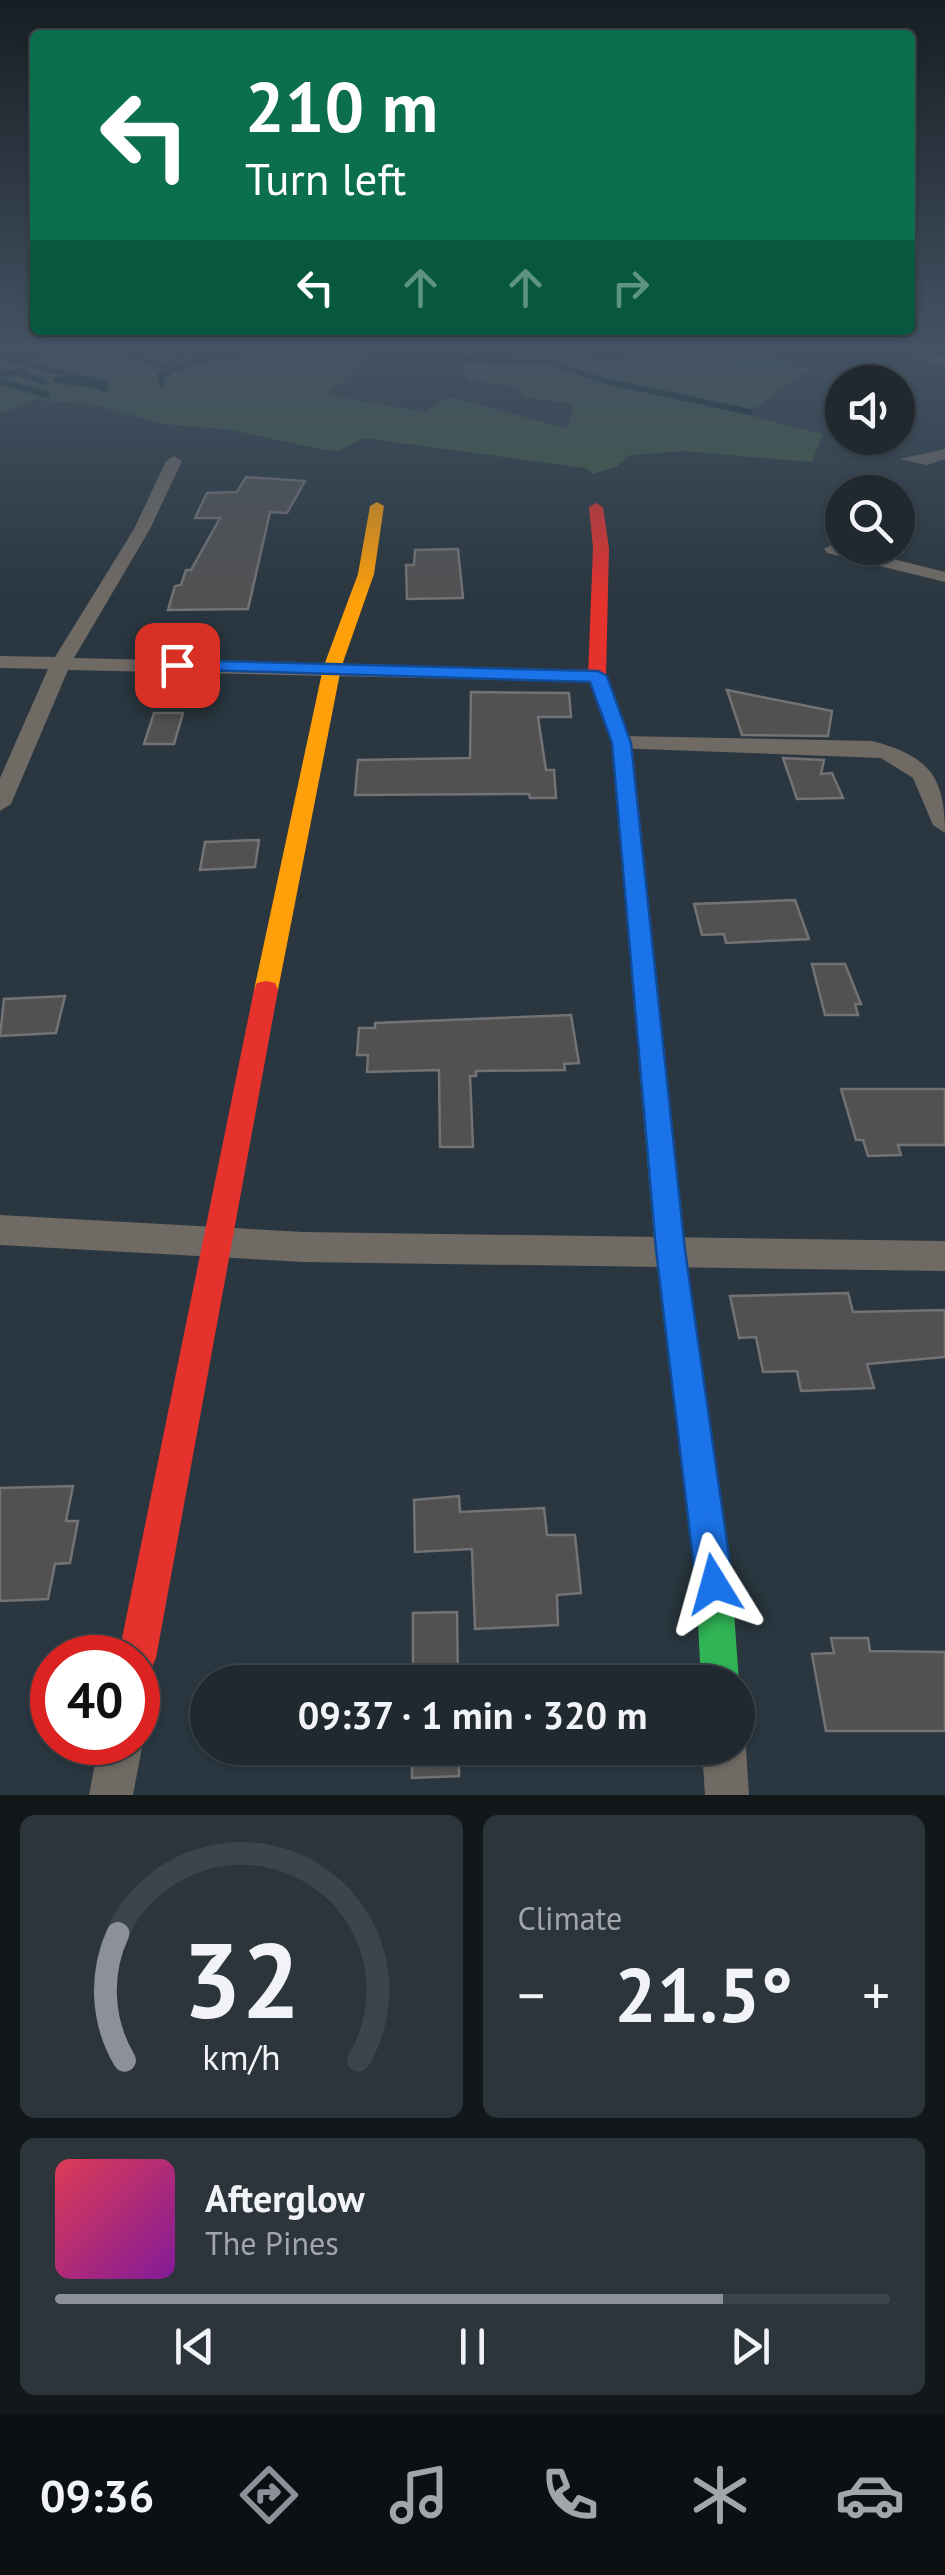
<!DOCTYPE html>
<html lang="en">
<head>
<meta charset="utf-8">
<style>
  body { margin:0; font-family:"PT Sans",sans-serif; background:#2d353c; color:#f1f3f6; height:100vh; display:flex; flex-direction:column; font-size:38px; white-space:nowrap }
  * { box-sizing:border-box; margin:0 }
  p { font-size:32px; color:#a2a6ab }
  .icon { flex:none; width:55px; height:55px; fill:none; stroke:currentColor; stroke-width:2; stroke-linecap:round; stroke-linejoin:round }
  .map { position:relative; height:1795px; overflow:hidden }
  .drawer { display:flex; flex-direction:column; gap:20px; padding:20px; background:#12171a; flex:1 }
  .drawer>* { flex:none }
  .guide { position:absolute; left:30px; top:30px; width:885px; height:305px; border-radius:10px; box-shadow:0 2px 8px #0004,0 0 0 2px #3d454c; background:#0b6e4f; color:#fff; overflow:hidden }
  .tools { position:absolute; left:825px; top:365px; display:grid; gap:20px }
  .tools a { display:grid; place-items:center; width:90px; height:90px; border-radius:50%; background:#202930; box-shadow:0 2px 8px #0004,0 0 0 2px #3d454c; font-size:50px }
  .speed { position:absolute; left:30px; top:1635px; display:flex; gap:20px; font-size:50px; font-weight:700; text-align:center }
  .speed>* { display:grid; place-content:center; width:130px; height:130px; border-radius:50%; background:#202930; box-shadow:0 2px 8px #0004,0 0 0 2px #3d454c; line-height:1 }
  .speed .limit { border:15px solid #d22; background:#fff; color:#111 }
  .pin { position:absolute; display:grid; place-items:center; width:85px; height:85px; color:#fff; margin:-42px; border-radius:20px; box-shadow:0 5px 15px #0006 }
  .me { position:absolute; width:110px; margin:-55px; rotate:352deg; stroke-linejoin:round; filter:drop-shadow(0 0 8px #0008) }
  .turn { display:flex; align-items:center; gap:35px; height:210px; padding:0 50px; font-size:45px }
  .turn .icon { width:130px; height:130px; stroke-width:2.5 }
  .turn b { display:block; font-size:70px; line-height:85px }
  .lanes { display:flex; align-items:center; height:95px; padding:0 50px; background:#0003; justify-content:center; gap:50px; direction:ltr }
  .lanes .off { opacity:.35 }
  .big { font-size:75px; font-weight:800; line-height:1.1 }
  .drawer .tile { flex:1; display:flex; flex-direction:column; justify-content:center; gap:15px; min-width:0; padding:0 35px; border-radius:15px; background:#2d353c }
  .drawer .dial { align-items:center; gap:0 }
  .dial svg { height:260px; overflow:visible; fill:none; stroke:#3d454c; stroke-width:7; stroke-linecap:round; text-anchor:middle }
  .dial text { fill:#f1f3f6; stroke:none }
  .song { display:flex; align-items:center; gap:30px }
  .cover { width:120px; height:120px; border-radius:15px; background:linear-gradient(135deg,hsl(350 70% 55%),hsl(290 70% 35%)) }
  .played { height:10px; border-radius:5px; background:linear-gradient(90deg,#8c9099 80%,#3d454c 80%) }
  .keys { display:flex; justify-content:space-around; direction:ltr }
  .heat { display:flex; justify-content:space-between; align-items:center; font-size:55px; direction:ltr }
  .drawer .tiles { flex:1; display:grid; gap:20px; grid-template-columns:1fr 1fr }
  .tile:last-child { grid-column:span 2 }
  .trip { position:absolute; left:190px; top:1665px; width:565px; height:100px; border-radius:50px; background:#202930; box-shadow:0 2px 8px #0004,0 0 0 2px #3d454c; font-weight:800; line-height:100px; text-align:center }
  .tab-bar { display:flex; height:160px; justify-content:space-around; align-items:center; background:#0d1013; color:#a2a6ab }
  .tab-bar .icon { width:70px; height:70px }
  .tab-bar .current { color:#8c9099 }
  .tab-bar b { font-size:45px; color:#f1f3f6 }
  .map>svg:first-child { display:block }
  .green { fill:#405a42 }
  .forest { fill:#3a633d }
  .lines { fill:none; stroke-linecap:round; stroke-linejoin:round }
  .stream { stroke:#052024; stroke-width:6 }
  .building { fill:#515152; stroke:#737274; stroke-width:2.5 }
  .street { fill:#706a64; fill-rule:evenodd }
  .fast { fill:#30b455; fill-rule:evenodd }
  .slow { fill:#ff9f0a; fill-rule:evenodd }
  .jam { fill:#e5322d; fill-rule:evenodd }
  .route { fill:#1a73e8; stroke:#114b97; stroke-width:2.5 }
</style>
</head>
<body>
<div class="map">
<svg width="945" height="1795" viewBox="0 0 945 1795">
  <rect width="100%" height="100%" fill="#2a3740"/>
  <path class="green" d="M 0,350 L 177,350 L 199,365 C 248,342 320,349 373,355 L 327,395 L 425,412 L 448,397 L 567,428 L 574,404 L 524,397 L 521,388 L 467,380 L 463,361 L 444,360 C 486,335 569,353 615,364 L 633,350 L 681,350 L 676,355 C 694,370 780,361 810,369 L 750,412 L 642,388 L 823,434 L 812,462 L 683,451 L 630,455 L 616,467 L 593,474 L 585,468 L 364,438 L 338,451 L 320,449 L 231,430 L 164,424 L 91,404 L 35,400 L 0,413 Z"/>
  <polygon class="forest" points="681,350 771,350 777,359 795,365 688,363 676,354"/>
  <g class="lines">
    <g class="stream">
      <path d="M 112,350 C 136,355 155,366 179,368"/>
      <polyline points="354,350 416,358 546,361 605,381 750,412"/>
      <polyline points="21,356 65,350"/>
      <polyline points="4,358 106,384 99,386 106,390"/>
      <polyline points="162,366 183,355"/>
      <polyline points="174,368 214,357 266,350"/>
      <polyline points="0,374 23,371 21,374 44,382"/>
      <polyline points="71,379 56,380 99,386"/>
      <polyline points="0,381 47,395"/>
      <polyline points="162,384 160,375 168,374 171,368"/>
    </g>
  </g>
  <g class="building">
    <polygon points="246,477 305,481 287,513 270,512 248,609 168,610 175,586 181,585 186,570 191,570 220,518 195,518 207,493 237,492"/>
    <polygon points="458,549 463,598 407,599 406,565 414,565 415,550"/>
    <polygon points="727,690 832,711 828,736 742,735"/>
    <polygon points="471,692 569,693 571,717 538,717 546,770 554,770 556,798 530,798 529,794 355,795 358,760 470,758"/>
    <polygon points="154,713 183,713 174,744 144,744"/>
    <polygon points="783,758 824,760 821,774 832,773 843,798 797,799"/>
    <polygon points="259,840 255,867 200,870 205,842"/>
    <polygon points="795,900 809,939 726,943 724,934 702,935 694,904"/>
    <polygon points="812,964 845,964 861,1004 855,1004 858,1015 825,1015"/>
    <polygon points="65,996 56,1033 0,1036 4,999"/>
    <polygon points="571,1015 579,1063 564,1064 565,1070 476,1071 476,1076 470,1076 473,1147 440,1147 439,1070 367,1072 368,1055 357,1055 359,1028 375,1028 375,1023"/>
    <polygon points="841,1089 945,1089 945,1145 898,1145 901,1155 868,1156 863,1140 856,1140"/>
    <polygon points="848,1293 853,1312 945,1310 945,1357 867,1364 874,1388 801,1391 797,1371 763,1372 756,1337 739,1338 730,1296"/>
    <polygon points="73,1486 66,1521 78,1521 70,1563 55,1564 48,1599 0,1601 0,1488"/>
    <polygon points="459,1496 460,1512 544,1508 547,1535 575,1535 581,1593 557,1595 558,1625 475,1629 472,1549 415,1552 414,1500"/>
    <polygon points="457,1612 458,1682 413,1682 413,1613"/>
    <polygon points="831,1638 868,1638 870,1651 945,1652 945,1731 826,1731 812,1654 834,1653"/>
    <polygon points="412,1748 459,1748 459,1776 412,1778"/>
  </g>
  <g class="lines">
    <g class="street">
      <polygon points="918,351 945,358 945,366 913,358 913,352"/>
      <polygon points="945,449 945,459 927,465 900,459"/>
      <polygon points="174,456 182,461 150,529 74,658 597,670 607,676 597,682 68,670 11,804 0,811 0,778 48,669 0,668 0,656 55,657 134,529 166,461"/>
      <polygon points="833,544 945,572 945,582 827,553 824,549"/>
      <path d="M 622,736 L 872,741 C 928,756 945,775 945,833 L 933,825 L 913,778 L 881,758 L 614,748 L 611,743 L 614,738 Z"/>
      <polygon points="0,1215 303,1232 945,1241 945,1271 303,1262 0,1245"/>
      <polygon points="138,1729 143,1742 133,1795 89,1795 99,1742 138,1742"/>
      <polygon points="738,1732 746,1748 749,1795 705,1795 702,1748 738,1748"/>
    </g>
    <polygon class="fast" points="651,1042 660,1045 664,1052 685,1250 732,1584 739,1682 738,1686 738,1682 701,1682 696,1584 655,1250 638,1052 642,1045"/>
    <polygon class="slow" points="377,502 384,506 374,574 341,668 278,990 275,997 257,997 254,990 323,668 358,574 370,506"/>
    <g class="jam">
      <polygon points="596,503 603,507 609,548 606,676 632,743 664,1052 660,1059 651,1062 642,1059 638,1052 612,743 588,676 593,548 589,507"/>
      <polygon points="266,981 275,983 278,990 156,1658 150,1671 138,1677 138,1658 118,1658 254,990 257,983"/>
    </g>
  </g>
  <linearGradient id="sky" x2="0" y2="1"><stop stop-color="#171e23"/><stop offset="0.58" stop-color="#445364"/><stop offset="1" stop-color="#445364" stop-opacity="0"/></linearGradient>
  <rect width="945" height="601" fill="url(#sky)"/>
  <polygon class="route" points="177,660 598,671 607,676 631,743 685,1250 733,1584 727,1597 714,1603 701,1597 696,1584 656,1250 612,743 590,682 171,669 171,661"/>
</svg>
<div class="tools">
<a><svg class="icon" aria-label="sound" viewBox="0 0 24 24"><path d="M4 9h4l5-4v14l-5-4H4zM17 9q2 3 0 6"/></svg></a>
<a><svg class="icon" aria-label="search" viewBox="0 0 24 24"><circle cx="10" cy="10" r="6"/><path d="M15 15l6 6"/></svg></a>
</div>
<div class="speed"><div class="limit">40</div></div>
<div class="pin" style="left:177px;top:665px;background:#d93025"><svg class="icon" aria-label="arrive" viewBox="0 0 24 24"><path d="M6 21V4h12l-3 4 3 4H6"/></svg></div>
<svg class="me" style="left:714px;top:1584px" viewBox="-20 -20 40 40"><path d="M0-17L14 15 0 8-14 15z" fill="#1a73e8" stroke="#fff" stroke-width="4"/></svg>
<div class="trip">09:37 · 1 min · 320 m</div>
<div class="guide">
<div class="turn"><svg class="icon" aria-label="left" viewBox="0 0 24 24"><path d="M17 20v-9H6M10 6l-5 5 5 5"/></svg><div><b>210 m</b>Turn left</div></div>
<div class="lanes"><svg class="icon" aria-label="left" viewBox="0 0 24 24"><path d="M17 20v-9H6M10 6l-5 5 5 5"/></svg><svg class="icon off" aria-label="ahead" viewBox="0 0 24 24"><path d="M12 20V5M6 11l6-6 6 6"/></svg><svg class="icon off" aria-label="ahead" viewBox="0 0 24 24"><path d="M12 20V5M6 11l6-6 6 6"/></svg><svg class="icon off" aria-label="right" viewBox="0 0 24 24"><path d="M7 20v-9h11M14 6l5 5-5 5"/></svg></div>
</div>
</div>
<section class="drawer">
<div class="tiles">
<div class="tile dial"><svg viewBox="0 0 100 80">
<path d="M14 69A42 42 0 1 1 86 69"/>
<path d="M14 69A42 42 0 0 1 12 30" stroke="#8c9099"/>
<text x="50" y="56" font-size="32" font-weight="700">32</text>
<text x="50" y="72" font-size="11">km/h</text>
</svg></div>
<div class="tile"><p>Climate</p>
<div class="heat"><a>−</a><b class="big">21.5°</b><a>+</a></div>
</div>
<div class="tile">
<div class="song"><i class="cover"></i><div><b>Afterglow</b><p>The Pines</p></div></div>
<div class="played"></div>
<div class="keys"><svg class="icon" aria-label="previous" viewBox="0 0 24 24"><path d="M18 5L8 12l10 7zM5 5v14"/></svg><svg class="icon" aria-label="pause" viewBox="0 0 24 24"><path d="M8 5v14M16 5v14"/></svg><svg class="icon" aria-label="next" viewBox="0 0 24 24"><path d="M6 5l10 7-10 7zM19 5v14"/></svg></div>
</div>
</div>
</section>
<nav class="tab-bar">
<b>09:36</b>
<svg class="icon current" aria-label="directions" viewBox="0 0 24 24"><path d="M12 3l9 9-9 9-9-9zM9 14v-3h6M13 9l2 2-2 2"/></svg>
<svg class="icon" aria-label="music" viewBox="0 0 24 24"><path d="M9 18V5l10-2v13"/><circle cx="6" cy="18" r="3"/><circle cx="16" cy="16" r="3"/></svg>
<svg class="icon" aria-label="phone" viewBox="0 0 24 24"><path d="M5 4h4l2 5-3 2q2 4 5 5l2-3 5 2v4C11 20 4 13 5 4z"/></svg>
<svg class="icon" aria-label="climate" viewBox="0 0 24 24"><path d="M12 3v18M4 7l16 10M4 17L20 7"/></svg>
<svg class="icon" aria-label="car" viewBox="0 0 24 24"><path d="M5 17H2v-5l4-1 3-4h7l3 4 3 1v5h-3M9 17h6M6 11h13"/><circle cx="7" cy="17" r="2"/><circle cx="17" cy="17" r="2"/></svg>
</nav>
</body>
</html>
